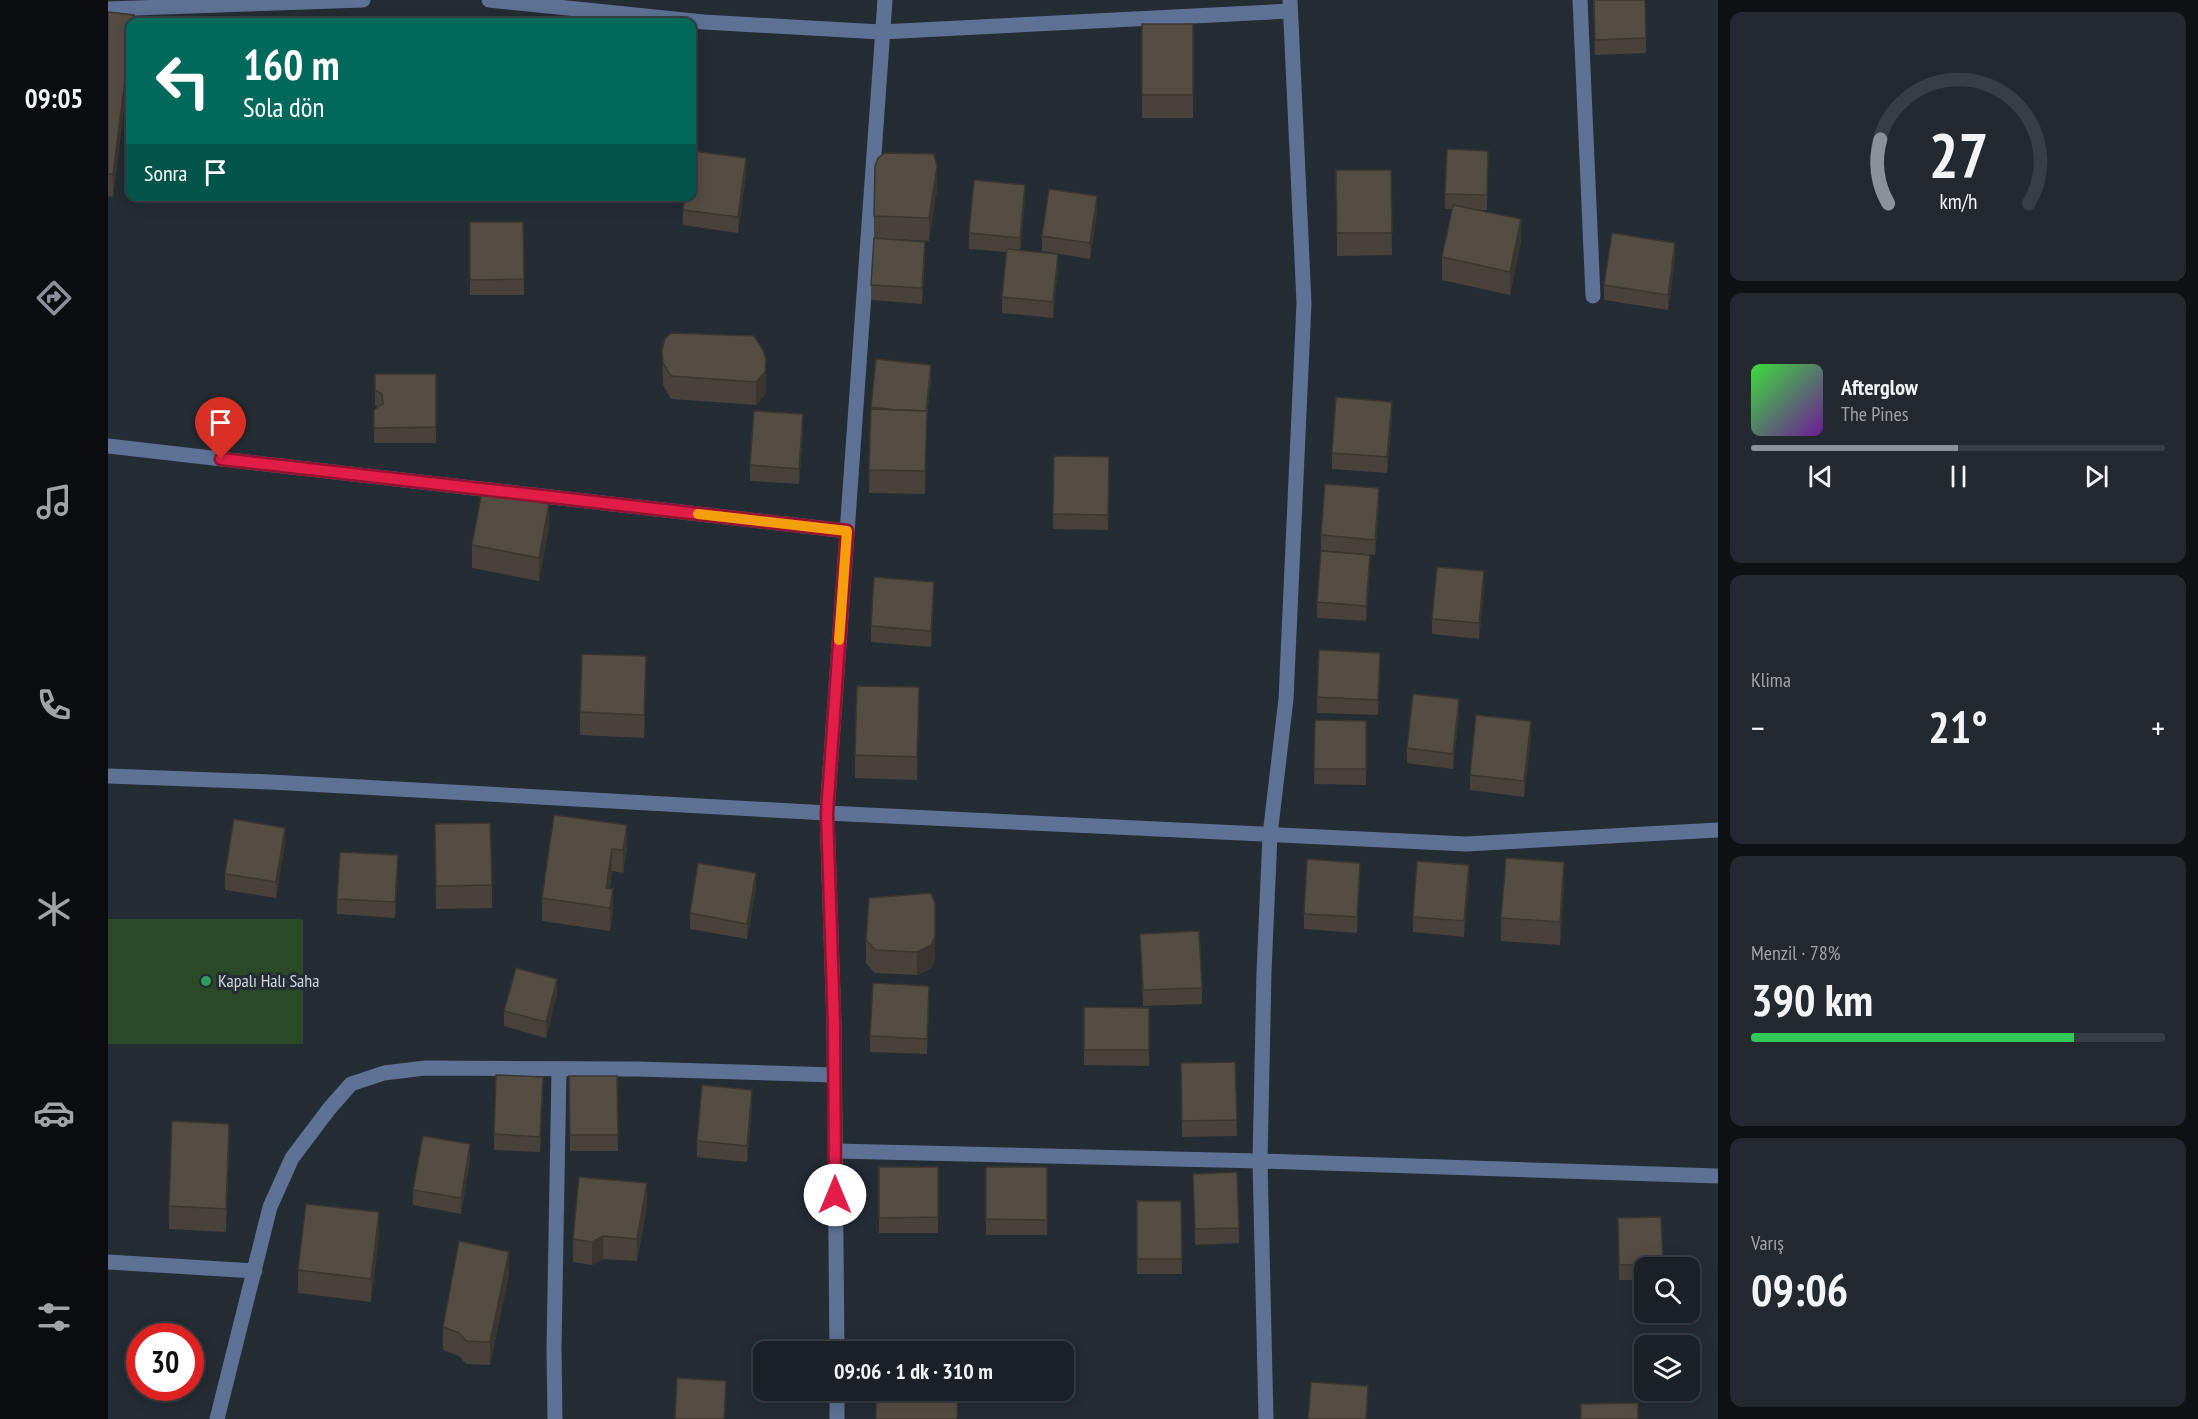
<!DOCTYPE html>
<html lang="tr">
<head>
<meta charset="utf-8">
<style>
  body { margin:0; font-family:"PT Sans Narrow",sans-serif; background:#24292f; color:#f1f3f6; height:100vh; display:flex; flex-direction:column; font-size:22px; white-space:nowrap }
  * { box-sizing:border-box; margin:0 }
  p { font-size:20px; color:#a0a3a7 }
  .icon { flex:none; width:33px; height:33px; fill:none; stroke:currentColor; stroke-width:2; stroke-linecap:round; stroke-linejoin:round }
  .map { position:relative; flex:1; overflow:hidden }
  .drawer { display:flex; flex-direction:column; gap:12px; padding:12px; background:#0f1215; width:480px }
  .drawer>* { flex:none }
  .hud { position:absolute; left:18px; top:18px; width:570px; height:183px; border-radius:12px; box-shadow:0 3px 15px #0003,0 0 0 2px #393e44; background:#00695c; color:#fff; overflow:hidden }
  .tools { position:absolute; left:1526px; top:1257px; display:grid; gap:12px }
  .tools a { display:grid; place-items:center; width:66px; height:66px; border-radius:12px; background:#1b2127; box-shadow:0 3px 15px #0003,0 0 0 2px #393e44; font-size:30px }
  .speed { position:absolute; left:18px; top:1323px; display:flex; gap:12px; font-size:30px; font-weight:700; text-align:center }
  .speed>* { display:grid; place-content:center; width:78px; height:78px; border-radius:50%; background:#1b2127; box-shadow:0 3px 15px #0003,0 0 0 2px #393e44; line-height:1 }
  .speed .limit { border:9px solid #d22; background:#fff; color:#111 }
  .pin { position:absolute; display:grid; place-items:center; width:51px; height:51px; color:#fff; margin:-62px -26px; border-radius:50% 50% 50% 0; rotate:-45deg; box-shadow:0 0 6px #0007 }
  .pin .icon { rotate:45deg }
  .me { position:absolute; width:66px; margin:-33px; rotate:0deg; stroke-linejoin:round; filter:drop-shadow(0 0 4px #0008) }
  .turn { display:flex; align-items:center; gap:21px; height:126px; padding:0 18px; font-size:27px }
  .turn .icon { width:78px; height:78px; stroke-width:2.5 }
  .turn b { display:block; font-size:42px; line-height:51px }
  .then { display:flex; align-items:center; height:57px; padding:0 18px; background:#0003; gap:12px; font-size:22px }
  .big { font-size:45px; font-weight:700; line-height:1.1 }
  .drawer .widget { flex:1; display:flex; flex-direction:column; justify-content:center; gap:9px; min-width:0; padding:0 21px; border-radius:12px; background:#24292f }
  .drawer .dial { align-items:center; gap:0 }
  .dial svg { height:156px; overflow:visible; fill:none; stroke:#393e44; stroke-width:7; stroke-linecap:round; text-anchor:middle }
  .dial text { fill:#f1f3f6; stroke:none }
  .song { display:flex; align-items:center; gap:18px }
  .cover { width:72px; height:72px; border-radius:9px; background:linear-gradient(135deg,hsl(120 70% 55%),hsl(280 70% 35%)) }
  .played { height:6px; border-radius:3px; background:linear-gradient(90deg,#8c9099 50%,#393e44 50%) }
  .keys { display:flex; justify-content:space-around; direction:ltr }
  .heat { display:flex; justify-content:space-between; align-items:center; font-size:33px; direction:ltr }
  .charge { height:9px; border-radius:4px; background:linear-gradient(90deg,#34c759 78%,#393e44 0) }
  .trip { position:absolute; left:645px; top:1341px; width:321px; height:60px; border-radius:12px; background:#1b2127; box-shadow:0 3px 15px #0003,0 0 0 2px #393e44; font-weight:700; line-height:60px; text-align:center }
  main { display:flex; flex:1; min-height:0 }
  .menu { display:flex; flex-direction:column; width:108px; justify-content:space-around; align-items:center; background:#0b0d10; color:#a0a3a7 }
  .menu .icon { width:42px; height:42px }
  .menu .selected { color:#8c9099 }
  .menu b { font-size:27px; color:#f1f3f6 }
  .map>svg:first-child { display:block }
  .green { fill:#2a4926 }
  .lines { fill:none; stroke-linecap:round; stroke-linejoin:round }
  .minor { stroke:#5e7295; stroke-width:15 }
  .wall { fill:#48423a }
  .shaded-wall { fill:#3b362f }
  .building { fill:#544d43; stroke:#3b362f; stroke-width:1.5 }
  .route-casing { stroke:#92132f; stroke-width:15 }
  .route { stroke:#e11d48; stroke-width:10 }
  .slow { stroke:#f59e0b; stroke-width:10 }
  .leisure-dot { fill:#2e9e5b; stroke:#242c34; stroke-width:2 }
  .labels { text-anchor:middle; stroke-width:6; stroke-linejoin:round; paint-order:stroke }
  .poi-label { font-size:18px; fill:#d0d5da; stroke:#242c34; text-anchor:start }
</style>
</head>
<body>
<main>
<nav class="menu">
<b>09:05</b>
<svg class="icon selected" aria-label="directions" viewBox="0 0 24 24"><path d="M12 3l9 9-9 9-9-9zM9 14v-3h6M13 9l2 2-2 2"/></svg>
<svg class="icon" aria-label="music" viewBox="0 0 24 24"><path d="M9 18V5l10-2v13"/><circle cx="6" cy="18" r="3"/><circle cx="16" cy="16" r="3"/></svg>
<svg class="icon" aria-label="phone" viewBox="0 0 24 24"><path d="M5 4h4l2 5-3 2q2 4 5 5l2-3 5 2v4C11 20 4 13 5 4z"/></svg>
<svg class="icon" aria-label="climate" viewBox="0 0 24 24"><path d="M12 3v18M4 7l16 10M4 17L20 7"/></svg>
<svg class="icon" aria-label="car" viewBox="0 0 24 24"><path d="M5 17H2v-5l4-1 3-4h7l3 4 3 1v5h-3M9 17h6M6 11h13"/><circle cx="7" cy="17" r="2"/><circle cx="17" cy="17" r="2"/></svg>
<svg class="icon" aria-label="filters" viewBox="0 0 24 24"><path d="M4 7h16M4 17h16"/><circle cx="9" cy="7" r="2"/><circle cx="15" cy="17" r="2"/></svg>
</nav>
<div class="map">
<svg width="1610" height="1419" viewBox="0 0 1610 1419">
  <rect width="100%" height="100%" fill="#242c34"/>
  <rect class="green" x="0" y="919" width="195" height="125"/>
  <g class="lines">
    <g class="minor">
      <polyline points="381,0 596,22 773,32 1182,11"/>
      <polyline points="1472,0 1485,296"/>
      <polyline points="0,9 255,0"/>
      <polyline points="0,446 739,531"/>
      <polyline points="0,776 163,782 719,813 1358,844 1610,830"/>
      <polyline points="727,1151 1152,1161 1610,1176"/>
      <polyline points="0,1262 147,1271"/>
      <polyline points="729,1352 726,1025 719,813 777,0"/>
      <polyline points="729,1390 729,1419"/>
      <polyline points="109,1419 162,1207 184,1158 221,1109 243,1084 276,1073 317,1068 529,1069 726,1075"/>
      <polyline points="447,1419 446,1348 451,1069"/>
      <polyline points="1158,1419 1152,1161 1156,972 1162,835 1178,699 1196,303 1182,0"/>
    </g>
  </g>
  <g class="wall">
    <polygon points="1485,0 1538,38 1538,53 1487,55"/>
    <polygon points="0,12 26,22 5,197 0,196"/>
    <rect x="1034" y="24" width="51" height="94"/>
    <polygon points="1380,166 1379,210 1371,210 1413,242 1402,295 1334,280 1334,257 1344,209 1337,209 1337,194"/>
    <polygon points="1228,170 1283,170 1284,255 1229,256"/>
    <polygon points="638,174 630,233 575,225 575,210"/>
    <polygon points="829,189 821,241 787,239 817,257 814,304 763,300 763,285 766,238 766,216"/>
    <polygon points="917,201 912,250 950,269 945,318 894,313 894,297 898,252 861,249 861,233"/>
    <polygon points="989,212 982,259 934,251 934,236"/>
    <polygon points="362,222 415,222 416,295 362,295"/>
    <polygon points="1567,258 1560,310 1496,300 1496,285"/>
    <polygon points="554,350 658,383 657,395 648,405 563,399 555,385"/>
    <polygon points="267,374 328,374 328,443 266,443 266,410 270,407 267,405"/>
    <polygon points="823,381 819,413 817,494 761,493 763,407"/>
    <polygon points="1284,417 1279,473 1224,469 1224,453"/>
    <polygon points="695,430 691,484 642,481 642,465"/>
    <polygon points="946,456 1001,457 1000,530 945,529"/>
    <polygon points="1271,504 1267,555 1213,550 1213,535"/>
    <polygon points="441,527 431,581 364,568 364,545"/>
    <polygon points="1262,570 1258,621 1209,618 1209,602"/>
    <polygon points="1376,587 1371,639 1324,634 1324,619"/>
    <polygon points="826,597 823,647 763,642 763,626"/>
    <polygon points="1272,668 1270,715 1209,713 1209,697"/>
    <polygon points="538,679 536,738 472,735 472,712"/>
    <polygon points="811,710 809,780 747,778 747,755"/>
    <polygon points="1351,715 1345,769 1299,763 1299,748"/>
    <polygon points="1207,720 1258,721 1258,785 1206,784"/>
    <polygon points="1423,737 1416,797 1362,790 1362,775"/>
    <polygon points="446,815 519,848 515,873 504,871 502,888 505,912 502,931 434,921 434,898"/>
    <polygon points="327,824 384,885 384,908 328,909"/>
    <polygon points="177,843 168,898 117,890 117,874"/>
    <polygon points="290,871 287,918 229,914 229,899"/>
    <polygon points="1252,878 1249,933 1196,929 1196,914"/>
    <polygon points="1361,881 1356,937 1305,932 1305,917"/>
    <polygon points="1456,885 1452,945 1393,941 1393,918"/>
    <polygon points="648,889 639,939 582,929 582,913"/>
    <polygon points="761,898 827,959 823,968 809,975 767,973 758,963 758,940"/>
    <polygon points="1032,934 1094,988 1094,1004 1035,1006"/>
    <polygon points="449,995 438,1038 396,1026 396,1011"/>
    <polygon points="821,1001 819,1054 762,1052 762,1036"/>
    <polygon points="976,1007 1041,1008 1041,1066 976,1065"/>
    <polygon points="1127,1062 1129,1136 1074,1137 1073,1063"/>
    <polygon points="461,1076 509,1076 510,1151 462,1151"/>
    <polygon points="435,1092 432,1152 386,1150 386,1134"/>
    <polygon points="644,1105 639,1162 589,1157 589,1141"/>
    <polygon points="121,1147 118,1232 61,1229 61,1206"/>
    <polygon points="362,1160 353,1214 305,1205 305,1190"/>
    <rect x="771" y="1167" width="59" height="66"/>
    <rect x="878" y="1167" width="61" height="68"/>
    <polygon points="1085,1174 1131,1228 1131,1243 1087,1245"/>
    <polygon points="1029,1201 1073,1201 1074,1274 1029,1274"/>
    <polygon points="539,1206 529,1261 495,1259 484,1265 465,1262 465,1239"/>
    <polygon points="1553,1217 1555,1268 1536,1268 1536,1280 1511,1280 1510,1218"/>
    <polygon points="271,1235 263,1302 190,1293 190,1270"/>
    <polygon points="401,1275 382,1365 358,1364 351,1356 335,1350 335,1327"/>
  </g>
  <g class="shaded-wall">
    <polygon points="22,41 22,64 5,197 5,174"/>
    <polygon points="638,158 638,174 630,233 630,217"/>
    <polygon points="829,166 829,189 821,241 821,218"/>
    <polygon points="917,185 917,201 912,253 912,238"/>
    <polygon points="989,196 989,212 982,259 982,243"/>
    <polygon points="1413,219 1413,242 1402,295 1402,272"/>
    <polygon points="817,242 817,257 814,304 814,288"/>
    <polygon points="1567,243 1567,258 1560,310 1560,295"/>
    <polygon points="950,254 950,269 945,318 945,302"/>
    <polygon points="658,360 658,383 657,395 648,405 648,382"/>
    <polygon points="823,365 823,381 819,413 817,494 817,414"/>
    <polygon points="1284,402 1284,417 1279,473 1279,457"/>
    <polygon points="695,414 695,430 691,484 691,469"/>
    <polygon points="1271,488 1271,504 1267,555 1267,540"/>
    <polygon points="441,504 441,527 431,581 431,558"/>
    <polygon points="1262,555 1262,570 1258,621 1258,606"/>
    <polygon points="1376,571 1376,587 1371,639 1371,623"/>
    <polygon points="826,582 826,597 823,647 823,631"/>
    <polygon points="538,656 538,679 536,738 536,715"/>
    <polygon points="811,687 811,710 809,780 809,757"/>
    <polygon points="1351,699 1351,715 1345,769 1345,754"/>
    <polygon points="1423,721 1423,737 1416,797 1416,781"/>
    <polygon points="519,825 519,848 515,873 515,850"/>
    <polygon points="177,828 177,843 168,898 168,882"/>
    <polygon points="504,849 504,871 499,907 498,888"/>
    <polygon points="290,855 290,871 287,918 287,902"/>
    <polygon points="1456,862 1456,885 1452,945 1452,922"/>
    <polygon points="1252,863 1252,878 1249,933 1249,917"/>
    <polygon points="1361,865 1361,881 1356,937 1356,921"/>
    <polygon points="648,873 648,889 639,939 639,924"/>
    <polygon points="505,889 505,912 502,931 502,908"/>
    <polygon points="827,903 827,959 823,968 809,975 809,952"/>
    <polygon points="449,979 449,995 438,1038 438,1022"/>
    <polygon points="821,986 821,1001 819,1054 819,1039"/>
    <polygon points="435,1077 435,1092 432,1152 432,1137"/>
    <polygon points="644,1090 644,1105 639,1162 639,1146"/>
    <polygon points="121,1124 121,1147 118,1232 118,1209"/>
    <polygon points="362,1144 362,1160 353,1214 353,1198"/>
    <polygon points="539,1183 539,1206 529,1261 529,1239"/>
    <polygon points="271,1212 271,1235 263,1302 263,1279"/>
    <polygon points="495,1236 495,1259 484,1265 484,1242"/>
    <polygon points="401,1252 401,1275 382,1365 382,1342"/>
    <polygon points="618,1381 618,1396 617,1419 616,1419"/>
    <polygon points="1260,1386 1259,1419 1258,1419"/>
  </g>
  <g class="building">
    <polygon points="1486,0 1537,0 1538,38 1487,40"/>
    <polygon points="0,12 26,15 25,22 22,22 22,41 5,174 0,174"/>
    <rect x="1034" y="24" width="51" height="71"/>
    <polygon points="1339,149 1380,151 1379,195 1337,194"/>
    <polygon points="584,151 638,158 630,217 575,210 577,196 584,196"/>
    <polygon points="777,153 826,154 829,166 821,218 766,216 767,166 770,158"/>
    <polygon points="1228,170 1283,170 1284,233 1229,233"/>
    <polygon points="866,180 917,185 912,238 861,233"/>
    <polygon points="941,189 989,196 982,243 934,236"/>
    <polygon points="1345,205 1413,219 1402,272 1334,257"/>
    <polygon points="362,222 415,222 416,279 362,280"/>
    <polygon points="1504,233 1567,243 1560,295 1496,285"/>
    <polygon points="766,238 817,242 814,288 763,285"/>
    <polygon points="899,249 950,254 945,302 894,297"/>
    <polygon points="563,333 646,336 655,350 658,360 657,372 648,382 563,376 555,363 554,350 557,339"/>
    <polygon points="768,359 823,365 818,411 789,410 763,407"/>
    <polygon points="267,374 328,374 328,427 266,428 266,410 275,404 274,394 267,390"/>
    <polygon points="1228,397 1284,402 1279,457 1224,453"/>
    <polygon points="763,409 819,411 817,471 761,470"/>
    <polygon points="646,411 695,414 691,469 642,465"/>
    <polygon points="946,456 1001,457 1000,515 945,514"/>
    <polygon points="1217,484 1271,488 1267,540 1213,535"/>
    <polygon points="374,491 441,504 431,558 364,545"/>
    <polygon points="1213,551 1262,555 1258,606 1209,602"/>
    <polygon points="1329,567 1376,571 1371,623 1324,619"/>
    <polygon points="766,577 826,582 823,631 763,626"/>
    <polygon points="1211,650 1272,653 1270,700 1209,697"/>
    <polygon points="474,654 538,656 536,715 472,712"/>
    <polygon points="749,686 811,687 809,757 747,755"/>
    <polygon points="1305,694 1351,699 1345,754 1299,748"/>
    <polygon points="1368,715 1423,721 1416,781 1362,775"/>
    <polygon points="1207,720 1258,721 1258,769 1206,769"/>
    <polygon points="446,815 519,825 515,850 504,849 498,888 505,889 502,908 434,898"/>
    <polygon points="126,819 177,828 168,882 117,874"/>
    <polygon points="382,823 384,885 328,886 327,824"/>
    <polygon points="232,852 290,855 287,902 229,899"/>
    <polygon points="1398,858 1456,862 1452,922 1393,918"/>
    <polygon points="1199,859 1252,863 1249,917 1196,914"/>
    <polygon points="1309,861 1361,865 1356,921 1305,917"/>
    <polygon points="590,863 648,873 639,924 582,913"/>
    <polygon points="823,893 827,903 827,936 823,945 809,952 767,950 758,940 761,898"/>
    <polygon points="1091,931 1094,988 1035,990 1032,934"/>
    <polygon points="408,968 449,979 438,1022 396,1011"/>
    <polygon points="765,983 821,986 819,1039 762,1036"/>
    <polygon points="976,1007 1041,1008 1041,1050 976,1050"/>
    <polygon points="1127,1062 1129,1120 1074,1121 1073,1063"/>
    <polygon points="388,1075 435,1077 432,1137 386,1134"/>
    <polygon points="461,1076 509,1076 510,1135 462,1135"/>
    <polygon points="594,1085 644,1090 639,1146 589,1141"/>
    <polygon points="64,1121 121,1124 118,1209 61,1206"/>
    <polygon points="315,1136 362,1144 353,1198 305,1190"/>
    <polygon points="771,1167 830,1167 830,1217 771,1218"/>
    <polygon points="878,1167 939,1167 939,1220 878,1219"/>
    <polygon points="1129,1172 1131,1228 1087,1229 1085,1174"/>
    <polygon points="471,1177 539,1183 529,1239 495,1236 484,1242 465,1239"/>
    <polygon points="1029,1201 1073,1201 1074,1259 1029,1259"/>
    <polygon points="198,1204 271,1212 263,1279 190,1270"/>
    <polygon points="1553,1217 1555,1264 1511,1265 1510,1218"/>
    <polygon points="351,1241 401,1252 382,1342 358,1341 351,1333 335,1327"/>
    <polygon points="770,1344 851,1347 851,1352 769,1352"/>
    <polygon points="569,1378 618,1381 616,1419 567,1419"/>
    <polygon points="1203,1382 1260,1386 1258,1419 1200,1419"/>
    <polygon points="768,1390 850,1390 849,1419 768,1419"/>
    <polygon points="1530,1403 1530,1419 1473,1419 1473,1404"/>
  </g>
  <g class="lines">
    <defs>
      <polyline id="route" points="113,459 739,531 719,813 726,1025 727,1195"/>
    </defs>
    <use href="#route" class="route-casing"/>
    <use href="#route" class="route"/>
    <polyline class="slow" points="590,514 739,531 731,640"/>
  </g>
  <circle class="leisure-dot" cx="98" cy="981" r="6"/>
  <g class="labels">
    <g class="poi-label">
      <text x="110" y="987">Kapalı Halı Saha</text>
    </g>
  </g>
</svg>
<div class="tools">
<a><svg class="icon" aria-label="search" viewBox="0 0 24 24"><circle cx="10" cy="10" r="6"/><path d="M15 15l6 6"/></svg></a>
<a><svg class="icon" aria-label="layers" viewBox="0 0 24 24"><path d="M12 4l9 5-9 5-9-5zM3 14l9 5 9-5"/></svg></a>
</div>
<div class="speed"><div class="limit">30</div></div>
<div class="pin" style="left:113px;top:459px;background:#d93025"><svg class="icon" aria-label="arrive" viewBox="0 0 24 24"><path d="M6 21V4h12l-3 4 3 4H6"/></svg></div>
<svg class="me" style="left:727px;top:1195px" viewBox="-20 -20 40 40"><circle r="19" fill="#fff"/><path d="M0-13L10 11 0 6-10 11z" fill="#e11d48"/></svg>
<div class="trip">09:06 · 1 dk · 310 m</div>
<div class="hud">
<div class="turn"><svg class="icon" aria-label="left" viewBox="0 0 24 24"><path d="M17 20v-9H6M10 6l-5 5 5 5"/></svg><div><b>160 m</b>Sola dön</div></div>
<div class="then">Sonra<svg class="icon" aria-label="arrive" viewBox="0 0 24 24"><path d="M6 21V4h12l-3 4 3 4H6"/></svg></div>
</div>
</div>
<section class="drawer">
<div class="widget dial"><svg viewBox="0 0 100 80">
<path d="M14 69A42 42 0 1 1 86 69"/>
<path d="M14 69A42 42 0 0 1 10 36" stroke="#8c9099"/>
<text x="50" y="56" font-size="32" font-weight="700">27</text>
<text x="50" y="72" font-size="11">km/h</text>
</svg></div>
<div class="widget">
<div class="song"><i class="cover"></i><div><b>Afterglow</b><p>The Pines</p></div></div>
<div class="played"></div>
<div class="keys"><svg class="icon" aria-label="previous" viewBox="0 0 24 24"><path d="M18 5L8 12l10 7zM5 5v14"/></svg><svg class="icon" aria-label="pause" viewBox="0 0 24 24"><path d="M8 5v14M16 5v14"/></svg><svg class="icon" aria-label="next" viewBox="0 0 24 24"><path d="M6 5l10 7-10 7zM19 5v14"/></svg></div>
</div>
<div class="widget"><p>Klima</p>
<div class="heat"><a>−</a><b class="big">21°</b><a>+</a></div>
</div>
<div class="widget"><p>Menzil · 78%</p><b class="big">390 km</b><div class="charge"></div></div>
<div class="widget"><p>Varış</p><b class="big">09:06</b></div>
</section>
</main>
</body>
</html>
